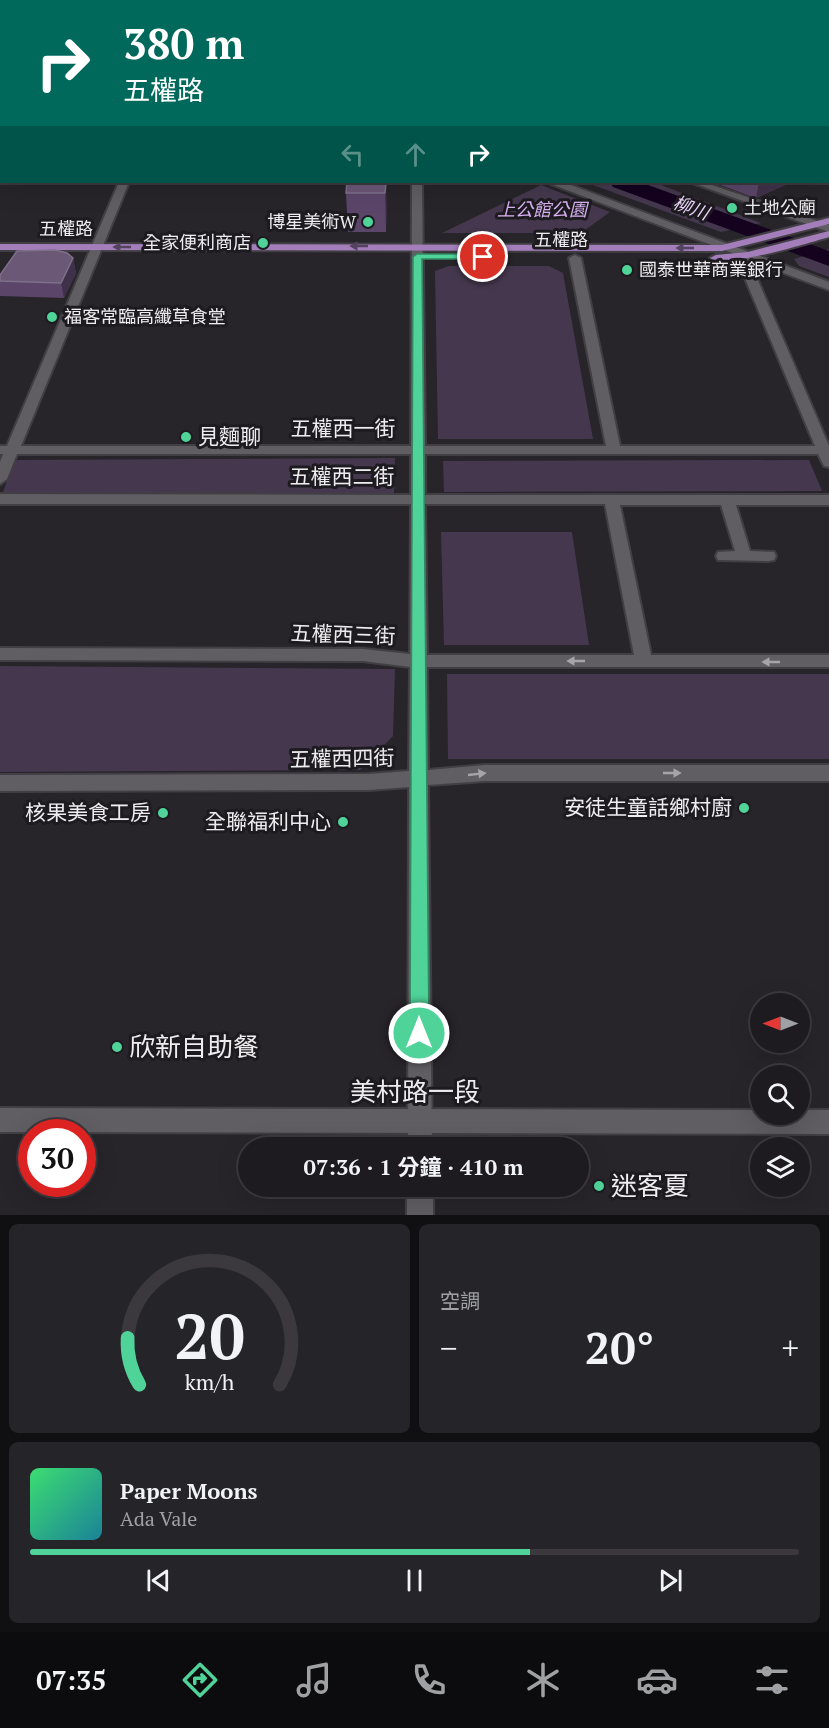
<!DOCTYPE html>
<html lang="zh-TW">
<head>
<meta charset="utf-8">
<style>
  body { margin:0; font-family:"PT Serif","Noto Sans TC",serif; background:#252429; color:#f1f3f6; height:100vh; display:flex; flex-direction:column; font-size:22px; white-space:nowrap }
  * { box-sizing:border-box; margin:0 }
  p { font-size:20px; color:#a0a1a5 }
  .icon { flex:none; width:33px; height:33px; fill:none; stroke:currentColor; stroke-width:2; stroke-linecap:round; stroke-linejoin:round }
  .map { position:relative; height:1215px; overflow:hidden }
  .side { display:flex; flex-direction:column; gap:9px; padding:9px; background:#100f12; flex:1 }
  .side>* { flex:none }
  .guide { position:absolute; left:0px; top:0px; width:830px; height:183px; box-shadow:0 6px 24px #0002,0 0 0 2px #3b393e; background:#00695c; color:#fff; overflow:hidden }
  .needle { width:39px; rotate:270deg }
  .fabs { position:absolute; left:750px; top:993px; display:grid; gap:12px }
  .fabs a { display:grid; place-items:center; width:60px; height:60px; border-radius:50%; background:#1d1b20; box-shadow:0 6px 24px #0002,0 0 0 2px #3b393e; font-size:30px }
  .speed { position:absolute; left:18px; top:1119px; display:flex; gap:12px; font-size:30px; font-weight:700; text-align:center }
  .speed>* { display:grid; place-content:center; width:78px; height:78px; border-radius:50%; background:#1d1b20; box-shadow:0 6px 24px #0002,0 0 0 2px #3b393e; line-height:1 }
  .speed .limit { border:9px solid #d22; background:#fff; color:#111 }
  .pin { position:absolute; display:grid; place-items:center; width:51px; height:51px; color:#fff; margin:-26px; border:3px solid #fff; border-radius:50%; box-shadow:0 2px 6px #0007 }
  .me { position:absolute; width:66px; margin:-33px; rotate:0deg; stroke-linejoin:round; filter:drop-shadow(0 0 4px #0008) }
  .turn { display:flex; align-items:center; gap:21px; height:126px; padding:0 24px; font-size:27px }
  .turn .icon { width:78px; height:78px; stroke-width:2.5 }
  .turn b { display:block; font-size:42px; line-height:51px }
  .lanes { display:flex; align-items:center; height:57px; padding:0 24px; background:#0003; justify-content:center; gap:30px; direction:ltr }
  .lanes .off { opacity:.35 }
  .big { font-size:45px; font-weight:700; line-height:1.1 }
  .side .card { flex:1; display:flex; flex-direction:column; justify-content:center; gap:9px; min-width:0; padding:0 21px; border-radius:9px; background:#252429 }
  .side .dial { align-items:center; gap:0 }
  .dial svg { height:156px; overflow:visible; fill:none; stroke:#3b393e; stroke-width:7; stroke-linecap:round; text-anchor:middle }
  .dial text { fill:#f1f3f6; stroke:none }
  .song { display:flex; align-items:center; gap:18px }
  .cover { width:72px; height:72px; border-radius:9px; background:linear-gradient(135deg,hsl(140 70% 55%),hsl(190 70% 35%)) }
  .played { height:6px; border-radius:3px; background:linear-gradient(90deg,#4fd399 65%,#3b393e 65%) }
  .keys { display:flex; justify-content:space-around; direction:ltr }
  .heat { display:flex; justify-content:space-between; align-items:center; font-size:33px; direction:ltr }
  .side .tiles { flex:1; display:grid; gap:9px; grid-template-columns:1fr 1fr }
  .card:last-child { grid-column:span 2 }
  .trip { position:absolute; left:238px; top:1137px; width:351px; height:60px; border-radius:30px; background:#1d1b20; box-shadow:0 6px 24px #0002,0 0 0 2px #3b393e; font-weight:700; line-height:60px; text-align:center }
  .tabs { display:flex; height:96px; justify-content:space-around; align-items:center; background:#0c0b0d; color:#a0a1a5 }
  .tabs .icon { width:42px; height:42px }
  .tabs .on { color:#4fd399 }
  .tabs b { font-size:27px; color:#f1f3f6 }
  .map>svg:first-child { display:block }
  .green { fill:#45384e }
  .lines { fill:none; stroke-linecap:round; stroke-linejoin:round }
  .river { fill:#14021f; fill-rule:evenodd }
  .minor-casing { stroke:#413f43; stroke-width:4 }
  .tertiary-casing { stroke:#413f43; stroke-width:4 }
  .secondary-casing { stroke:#413f43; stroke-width:4 }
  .primary-casing { stroke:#413f43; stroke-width:4 }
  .minor { fill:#605d63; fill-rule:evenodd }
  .tertiary { fill:#605d63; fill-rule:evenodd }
  .secondary { fill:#605d63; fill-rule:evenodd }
  .primary { fill:#a37ebb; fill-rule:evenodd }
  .wall { fill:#5b4669 }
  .shaded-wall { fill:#40314a }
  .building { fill:#6b5877; stroke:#7f6f8a; stroke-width:1.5 }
  .oneway { fill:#53435e }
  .oneway2 { fill:#a7a4a9 }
  .route { fill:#4fd399; stroke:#338963; stroke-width:1.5 }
  .poi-dot { fill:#4fd399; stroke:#1e1b20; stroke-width:2 }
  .labels { text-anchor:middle; stroke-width:6; stroke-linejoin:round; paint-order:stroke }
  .far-water-label { font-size:18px; font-style:italic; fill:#ebd5fc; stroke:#1e1b20 }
  .far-poi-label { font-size:18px; fill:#eeecef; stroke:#1e1b20; text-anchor:start }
  .far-park-label { font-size:18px; font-style:italic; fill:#d6b1f1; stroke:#1e1b20 }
  .far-street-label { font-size:18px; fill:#eeecef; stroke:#1e1b20 }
  .street-label { font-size:21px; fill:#eeecef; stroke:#1e1b20 }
  .poi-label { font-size:21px; fill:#eeecef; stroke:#1e1b20; text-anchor:end }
  .near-poi-label { font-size:26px; fill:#eeecef; stroke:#1e1b20; text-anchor:start }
  .near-street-label { font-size:26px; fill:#eeecef; stroke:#1e1b20 }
</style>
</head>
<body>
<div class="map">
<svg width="829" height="1215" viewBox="0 0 829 1215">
  <rect width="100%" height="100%" fill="#27242a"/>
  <g class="green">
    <polygon points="585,182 653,182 761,223 721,232"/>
    <polygon points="541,185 610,212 581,233 442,233"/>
    <polygon points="829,249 829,277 799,266 794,259"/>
    <polygon points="449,266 549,266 563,273 593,439 438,439 435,271"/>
    <polygon points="395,458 394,494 10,496 3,492 15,460"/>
    <polygon points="809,460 822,491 444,492 443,461"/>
    <polygon points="441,532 572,532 589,645 444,645"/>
    <polygon points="0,666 395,669 393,736 360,770 0,772"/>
    <polygon points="447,674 829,674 829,759 448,759"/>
  </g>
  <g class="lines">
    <g class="river">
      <polygon points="127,0 146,0 147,2 128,2"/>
      <polygon points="610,182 640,182 829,251 829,266 613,187"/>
    </g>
    <defs>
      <g id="minor">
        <polygon points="64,0 75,0 76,2 65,2"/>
        <polygon points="182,0 192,0 193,2 183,2"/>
        <polygon points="284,0 295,0 283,2"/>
        <polygon points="480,0 491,0 492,2 481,2"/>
        <polygon points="711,0 721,0 710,2"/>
        <polygon points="747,0 758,0 759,2 748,2"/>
        <rect x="828" y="18" width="1" height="4"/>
        <rect x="828" y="33" width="1" height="4"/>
        <rect x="828" y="99" width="1" height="6"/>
        <rect x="0" y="112" width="2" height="6"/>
        <rect x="0" y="175" width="2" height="6"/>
        <path d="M 119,182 L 129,182 L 21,446 L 411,446 L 412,182 L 422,182 L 425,446 L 606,446 L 569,258 L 575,255 L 581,258 L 620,446 L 815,446 L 744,276 L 743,257 L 551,184 L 550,182 L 563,182 L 829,282 L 829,290 L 754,262 L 756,276 L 829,446 L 829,467 L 824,466 L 818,454 L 425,454 L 425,495 L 829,495 L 829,505 L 736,505 L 750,551 L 774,552 L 776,556 L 774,560 L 768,561 L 718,560 L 716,556 L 718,552 L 735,551 L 721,505 L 620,505 L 651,655 L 829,655 L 829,667 L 427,667 L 428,770 L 485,765 L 829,765 L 829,781 L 485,781 L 428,785 L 432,1148 L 408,1148 L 409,787 L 369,790 L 0,791 L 0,775 L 369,774 L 409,771 L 410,667 L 363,661 L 0,660 L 0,648 L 363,649 L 410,654 L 411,504 L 0,504 L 0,494 L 411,495 L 411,454 L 17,454 L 7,479 L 0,484 L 0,462 L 3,454 L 0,454 L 0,446 L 7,446 ZM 425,504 L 605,504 L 634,655 L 427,655 Z"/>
        <polygon points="690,182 703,182 829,225 829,232"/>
        <rect x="407" y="1186" width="26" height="29"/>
      </g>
      <polygon id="tertiary" points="0,1108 760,1110 760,1114 800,1114 800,1110 829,1110 829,1134 0,1132"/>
      <g id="secondary">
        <polygon points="66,0 79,0 78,2"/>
        <polygon points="0,18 2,18 0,23"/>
      </g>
      <g id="primary">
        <polygon points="829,218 829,224 722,251 0,250 0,244 722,245"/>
        <path d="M 829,231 L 829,237 C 809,243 724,269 710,258 L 716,255 L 748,252 Z"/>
      </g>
    </defs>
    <use href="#minor" class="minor-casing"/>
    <use href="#tertiary" class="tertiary-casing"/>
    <use href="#secondary" class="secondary-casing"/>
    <use href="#primary" class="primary-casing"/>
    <use href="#minor" class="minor"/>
    <use href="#tertiary" class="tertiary"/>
    <use href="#secondary" class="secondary"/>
    <use href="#primary" class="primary"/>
  </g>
  <g class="wall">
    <polygon points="386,182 386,232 348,232 346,193"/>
    <polygon points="712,182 792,182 756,198"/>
    <polygon points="73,258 76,273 64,298 0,296 0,275"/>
  </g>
  <g class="shaded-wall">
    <polygon points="386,182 387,211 386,232 385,193"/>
    <polygon points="759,182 792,182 756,198"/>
    <polygon points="73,258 76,273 64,298 61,283"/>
  </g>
  <g class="building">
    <polygon points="347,182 386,182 385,193 346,193"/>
    <polygon points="55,250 67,253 73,258 61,283 0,281 0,275 17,251"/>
  </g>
  <defs><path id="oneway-solid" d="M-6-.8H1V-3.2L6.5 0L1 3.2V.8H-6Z" transform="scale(1.5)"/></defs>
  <g class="oneway">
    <use href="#oneway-solid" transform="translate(359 246) rotate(180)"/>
    <use href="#oneway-solid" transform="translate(122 247) rotate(180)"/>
    <use href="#oneway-solid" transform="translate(685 248) rotate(-180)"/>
  </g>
  <g class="oneway2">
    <use href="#oneway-solid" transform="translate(576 661) rotate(-180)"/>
    <use href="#oneway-solid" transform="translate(771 662) rotate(180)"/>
    <use href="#oneway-solid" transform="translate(672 773)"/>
    <use href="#oneway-solid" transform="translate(477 774) rotate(-6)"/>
  </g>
  <polygon class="route" points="483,254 488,257 486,259 422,259 429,1033 426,1039 419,1042 413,1039 410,1033 413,257 417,254"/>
  <g class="poi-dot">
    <circle cx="732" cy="208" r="6"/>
    <circle cx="368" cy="222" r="6"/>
    <circle cx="263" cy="243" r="6"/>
    <circle cx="627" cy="270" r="6"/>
    <circle cx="52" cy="317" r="6"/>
    <circle cx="186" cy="437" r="6"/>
    <circle cx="744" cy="808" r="6"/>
    <circle cx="163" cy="813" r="6"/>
    <circle cx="343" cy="822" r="6"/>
    <circle cx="117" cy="1047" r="6"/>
    <circle cx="599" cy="1186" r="6"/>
  </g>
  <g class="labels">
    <g class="far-water-label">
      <text transform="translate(691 208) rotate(20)" y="6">柳川</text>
    </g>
    <g class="far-poi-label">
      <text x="744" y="214">土地公廟</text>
      <text x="356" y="228" text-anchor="end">博星美術W</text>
      <text x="251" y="249" text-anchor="end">全家便利商店</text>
      <text x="639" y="276">國泰世華商業銀行</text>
      <text x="64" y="323">福客常臨高纖草食堂</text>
    </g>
    <g class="far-park-label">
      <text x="542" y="216">上公館公園</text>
    </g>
    <g class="far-street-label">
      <text x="66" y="235">五權路</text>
      <text x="561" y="246">五權路</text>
    </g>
    <g class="street-label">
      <text x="343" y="436">五權西一街</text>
      <text x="342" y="484">五權西二街</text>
      <text transform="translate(343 635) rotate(2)" y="7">五權西三街</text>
      <text transform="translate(342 759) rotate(-1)" y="7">五權西四街</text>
    </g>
    <g class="poi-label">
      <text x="198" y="444" text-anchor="start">見麵聊</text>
      <text x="732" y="815">安徒生童話鄉村廚</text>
      <text x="151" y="820">核果美食工房</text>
      <text x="331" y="829">全聯福利中心</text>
    </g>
    <g class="near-poi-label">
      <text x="129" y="1056">欣新自助餐</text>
      <text x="611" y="1195">迷客夏</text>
    </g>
    <g class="near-street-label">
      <text x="415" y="1101">美村路一段</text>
    </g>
  </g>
</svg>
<div class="fabs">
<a><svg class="needle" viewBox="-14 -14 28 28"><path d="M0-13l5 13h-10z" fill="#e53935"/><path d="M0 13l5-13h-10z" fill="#a0a1a5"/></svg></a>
<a><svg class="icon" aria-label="search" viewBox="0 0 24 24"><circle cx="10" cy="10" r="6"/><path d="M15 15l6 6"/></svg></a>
<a><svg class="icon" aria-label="layers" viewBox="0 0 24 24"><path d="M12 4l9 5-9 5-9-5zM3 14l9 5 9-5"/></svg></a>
</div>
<div class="speed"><div class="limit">30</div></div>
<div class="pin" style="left:483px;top:257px;background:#d93025"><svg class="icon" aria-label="arrive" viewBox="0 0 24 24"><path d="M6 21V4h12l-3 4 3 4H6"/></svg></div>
<svg class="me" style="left:419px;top:1033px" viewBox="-20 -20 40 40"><circle r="17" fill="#4fd399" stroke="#fff" stroke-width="3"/><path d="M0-11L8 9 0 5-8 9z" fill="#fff"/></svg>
<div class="trip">07:36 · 1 分鐘 · 410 m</div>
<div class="guide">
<div class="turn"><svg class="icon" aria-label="right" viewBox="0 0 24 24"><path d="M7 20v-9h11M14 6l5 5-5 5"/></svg><div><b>380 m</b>五權路</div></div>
<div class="lanes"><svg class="icon off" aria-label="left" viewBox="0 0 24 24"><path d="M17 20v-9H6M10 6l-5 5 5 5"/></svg><svg class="icon off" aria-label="ahead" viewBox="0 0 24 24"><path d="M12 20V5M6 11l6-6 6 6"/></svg><svg class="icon" aria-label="right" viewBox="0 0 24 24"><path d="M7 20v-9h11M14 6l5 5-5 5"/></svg></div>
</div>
</div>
<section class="side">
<div class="tiles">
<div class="card dial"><svg viewBox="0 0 100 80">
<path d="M14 69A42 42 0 1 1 86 69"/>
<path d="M14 69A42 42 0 0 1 8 45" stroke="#4fd399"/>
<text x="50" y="56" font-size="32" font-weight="700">20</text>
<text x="50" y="72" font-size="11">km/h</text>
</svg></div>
<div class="card"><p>空調</p>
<div class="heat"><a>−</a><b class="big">20°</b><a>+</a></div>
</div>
<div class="card">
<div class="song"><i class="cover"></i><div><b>Paper Moons</b><p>Ada Vale</p></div></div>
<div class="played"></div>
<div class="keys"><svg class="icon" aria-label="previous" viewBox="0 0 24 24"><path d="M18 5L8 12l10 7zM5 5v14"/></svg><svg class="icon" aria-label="pause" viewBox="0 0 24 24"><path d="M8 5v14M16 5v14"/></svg><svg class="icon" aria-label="next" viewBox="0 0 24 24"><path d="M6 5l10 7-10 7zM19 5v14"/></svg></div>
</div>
</div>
</section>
<nav class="tabs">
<b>07:35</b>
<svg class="icon on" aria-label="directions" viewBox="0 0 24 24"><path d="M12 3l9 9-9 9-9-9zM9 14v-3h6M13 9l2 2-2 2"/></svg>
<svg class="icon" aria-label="music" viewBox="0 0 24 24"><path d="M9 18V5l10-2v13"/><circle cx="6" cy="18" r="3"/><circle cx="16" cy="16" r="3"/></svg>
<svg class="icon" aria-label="phone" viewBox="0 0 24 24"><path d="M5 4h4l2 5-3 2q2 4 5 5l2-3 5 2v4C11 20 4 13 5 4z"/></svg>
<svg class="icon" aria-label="climate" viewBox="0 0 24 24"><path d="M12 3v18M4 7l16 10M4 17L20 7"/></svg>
<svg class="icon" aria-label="car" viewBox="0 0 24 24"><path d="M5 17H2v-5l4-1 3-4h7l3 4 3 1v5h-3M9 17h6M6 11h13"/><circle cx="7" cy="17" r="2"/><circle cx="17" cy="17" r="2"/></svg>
<svg class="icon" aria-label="filters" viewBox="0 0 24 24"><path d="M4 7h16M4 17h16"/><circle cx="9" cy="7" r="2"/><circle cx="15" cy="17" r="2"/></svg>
</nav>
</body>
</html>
